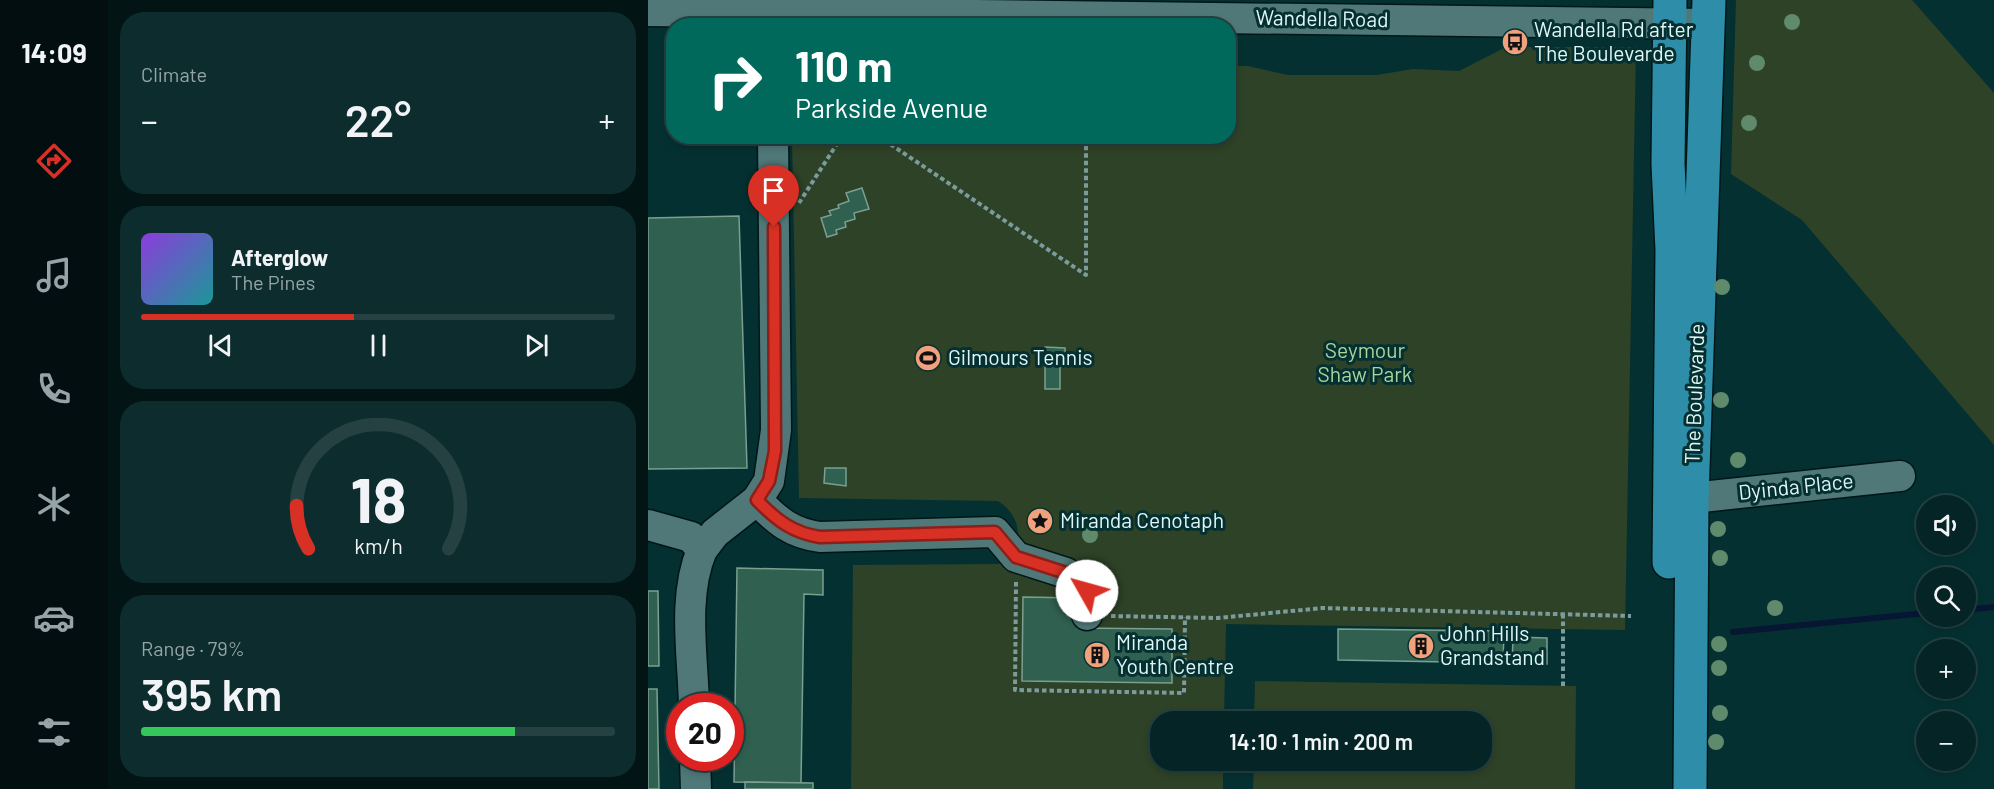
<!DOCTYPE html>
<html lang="en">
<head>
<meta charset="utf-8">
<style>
  body { margin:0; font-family:Barlow,sans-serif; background:#0d2c2d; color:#f1f3f6; height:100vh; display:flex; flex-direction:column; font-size:22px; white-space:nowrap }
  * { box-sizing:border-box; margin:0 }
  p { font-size:20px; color:#97a4a7 }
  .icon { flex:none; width:33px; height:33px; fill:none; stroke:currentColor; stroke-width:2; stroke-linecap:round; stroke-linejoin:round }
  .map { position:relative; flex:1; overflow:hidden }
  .sheet { display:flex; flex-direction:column; gap:12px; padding:12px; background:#021414; width:540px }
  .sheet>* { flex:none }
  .banner { position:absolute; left:18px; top:18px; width:570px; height:126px; border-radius:24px; box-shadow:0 3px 9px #0003,0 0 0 2px #254142; background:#00695c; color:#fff; overflow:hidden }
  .buttons { position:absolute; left:1268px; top:495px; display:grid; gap:12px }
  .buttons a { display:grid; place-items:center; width:60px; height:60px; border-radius:50%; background:#042425; box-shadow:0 3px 9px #0003,0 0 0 2px #254142; font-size:30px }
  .speed { position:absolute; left:18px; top:693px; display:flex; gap:12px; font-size:30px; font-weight:700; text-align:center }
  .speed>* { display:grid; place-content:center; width:78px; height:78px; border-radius:50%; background:#042425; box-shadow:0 3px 9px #0003,0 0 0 2px #254142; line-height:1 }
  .speed .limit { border:9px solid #d22; background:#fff; color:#111 }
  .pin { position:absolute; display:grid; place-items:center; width:51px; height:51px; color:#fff; margin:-62px -26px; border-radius:50% 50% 50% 0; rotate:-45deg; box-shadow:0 0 6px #0007 }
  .pin .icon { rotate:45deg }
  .me { position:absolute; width:66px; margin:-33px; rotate:308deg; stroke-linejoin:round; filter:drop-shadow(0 0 4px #0008) }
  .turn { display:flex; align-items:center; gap:21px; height:126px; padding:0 30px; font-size:27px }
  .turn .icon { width:78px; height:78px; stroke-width:2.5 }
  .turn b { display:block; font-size:42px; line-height:51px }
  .big { font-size:45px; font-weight:600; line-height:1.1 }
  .sheet .tile { flex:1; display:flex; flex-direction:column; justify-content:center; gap:9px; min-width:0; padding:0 21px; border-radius:24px; background:#0d2c2d }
  .sheet .dial { align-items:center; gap:0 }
  .dial svg { height:156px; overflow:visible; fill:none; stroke:#254142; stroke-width:7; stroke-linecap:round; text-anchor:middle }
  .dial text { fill:#f1f3f6; stroke:none }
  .song { display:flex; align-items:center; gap:18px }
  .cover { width:72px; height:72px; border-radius:9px; background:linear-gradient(135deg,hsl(270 70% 55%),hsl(180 70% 35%)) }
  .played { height:6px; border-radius:3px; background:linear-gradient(90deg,#d93025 45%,#254142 45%) }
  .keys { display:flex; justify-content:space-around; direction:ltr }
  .heat { display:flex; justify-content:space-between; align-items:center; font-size:33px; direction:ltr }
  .charge { height:9px; border-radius:4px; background:linear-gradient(90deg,#34c759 79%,#254142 0) }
  .trip { position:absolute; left:502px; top:711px; width:342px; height:60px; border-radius:24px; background:#042425; box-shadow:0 3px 9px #0003,0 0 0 2px #254142; font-weight:600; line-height:60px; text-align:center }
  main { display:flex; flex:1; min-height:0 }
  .tab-bar { display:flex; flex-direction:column; width:108px; justify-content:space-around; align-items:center; background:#020e0f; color:#97a4a7 }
  .tab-bar .icon { width:42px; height:42px }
  .tab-bar .selected { color:#d93025 }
  .tab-bar b { font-size:27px; color:#f1f3f6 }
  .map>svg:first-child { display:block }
  .green { fill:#2e4227 }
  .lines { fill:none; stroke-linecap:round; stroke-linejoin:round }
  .stream { stroke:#061633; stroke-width:6 }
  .building { fill:#30604f; stroke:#7b9f90; stroke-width:1.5 }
  .minor-casing { stroke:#001718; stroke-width:33 }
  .major-casing { stroke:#001718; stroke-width:36 }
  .path { stroke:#7c9b9c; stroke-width:4; stroke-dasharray:4.5 3; stroke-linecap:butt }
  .minor { stroke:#507879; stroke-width:30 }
  .major { stroke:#2e8eaa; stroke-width:33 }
  .tree { fill:#5f8a6b }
  .route-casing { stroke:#8d1f18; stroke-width:15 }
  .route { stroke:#d93025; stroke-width:10 }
  .labels { text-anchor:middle; stroke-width:6; stroke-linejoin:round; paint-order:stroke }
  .street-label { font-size:21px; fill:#e1f7f7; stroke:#053031 }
  .poi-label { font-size:21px; fill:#e1f7f7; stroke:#053031; text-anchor:start }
  .park-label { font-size:21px; fill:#a9d49a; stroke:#053031 }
</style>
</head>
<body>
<main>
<nav class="tab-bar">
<b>14:09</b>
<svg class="icon selected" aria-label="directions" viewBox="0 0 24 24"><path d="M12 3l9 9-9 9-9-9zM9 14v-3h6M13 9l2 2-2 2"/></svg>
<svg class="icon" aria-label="music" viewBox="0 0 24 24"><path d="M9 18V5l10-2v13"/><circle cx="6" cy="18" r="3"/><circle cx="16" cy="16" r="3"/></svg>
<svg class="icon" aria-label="phone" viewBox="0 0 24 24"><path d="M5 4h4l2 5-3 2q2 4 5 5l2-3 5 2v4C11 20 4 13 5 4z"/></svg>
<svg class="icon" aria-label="climate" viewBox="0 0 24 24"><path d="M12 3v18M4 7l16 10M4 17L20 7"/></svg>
<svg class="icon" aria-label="car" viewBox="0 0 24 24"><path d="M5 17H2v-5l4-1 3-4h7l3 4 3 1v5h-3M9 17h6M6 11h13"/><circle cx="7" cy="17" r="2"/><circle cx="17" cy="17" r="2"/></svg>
<svg class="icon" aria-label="filters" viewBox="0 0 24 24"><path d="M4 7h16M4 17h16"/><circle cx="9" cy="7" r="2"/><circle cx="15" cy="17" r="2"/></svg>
</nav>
<section class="sheet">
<div class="tile"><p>Climate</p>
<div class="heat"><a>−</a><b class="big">22°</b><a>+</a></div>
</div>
<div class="tile">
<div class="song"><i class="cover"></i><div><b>Afterglow</b><p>The Pines</p></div></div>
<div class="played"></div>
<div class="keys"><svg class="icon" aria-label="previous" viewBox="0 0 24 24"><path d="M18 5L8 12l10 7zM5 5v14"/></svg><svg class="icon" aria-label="pause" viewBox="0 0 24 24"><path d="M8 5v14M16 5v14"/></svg><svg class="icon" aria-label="next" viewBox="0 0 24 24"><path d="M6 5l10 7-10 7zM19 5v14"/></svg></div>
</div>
<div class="tile dial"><svg viewBox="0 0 100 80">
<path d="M14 69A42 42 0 1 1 86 69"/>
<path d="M14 69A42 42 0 0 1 8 47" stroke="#d93025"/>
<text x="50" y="56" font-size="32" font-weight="700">18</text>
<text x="50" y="72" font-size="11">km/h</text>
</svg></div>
<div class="tile"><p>Range · 79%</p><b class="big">395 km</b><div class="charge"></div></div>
</section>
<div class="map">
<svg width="1346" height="789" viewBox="0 0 1346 789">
  <rect width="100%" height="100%" fill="#053031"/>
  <g class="green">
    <polygon points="1088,0 1264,0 1346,93 1346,445 1154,220 1083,174"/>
    <path d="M 858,47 L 988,47 L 977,630 L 578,624 L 576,721 L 513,722 L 513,760 L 575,761 L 575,789 L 203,789 L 205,565 L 351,564 C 376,546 376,518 350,501 L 151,498 L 144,137 L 580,136 L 583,66 L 600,66 L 640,75 L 729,75 L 765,69 L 811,71 Z"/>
    <polygon points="607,681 928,686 927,789 605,789 606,761 834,760 834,722 606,721"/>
  </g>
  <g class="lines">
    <g class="stream">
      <polyline points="1317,610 1346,607"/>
      <polyline points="1085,632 1278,613"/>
    </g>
  </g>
  <g class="building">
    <polygon points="214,188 221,209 206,213 207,219 197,222 198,227 188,230 189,234 179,237 173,218 183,215 181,211 191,208 190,205 201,201 198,193"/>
    <polygon points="91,216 99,468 0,469 0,218"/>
    <polygon points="397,347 417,348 418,367 412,367 412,389 397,389"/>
    <polygon points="177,468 198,468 198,486 176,483"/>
    <polygon points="89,568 175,570 175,595 156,594 153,783 86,782"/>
    <polygon points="0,591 10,591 11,666 0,666"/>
    <polygon points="375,597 430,598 430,628 524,629 524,683 374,681"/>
    <polygon points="690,629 856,631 855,663 690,660"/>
    <polygon points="865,637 899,638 899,664 864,663"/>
    <polygon points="0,689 9,689 11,789 0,789"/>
    <polygon points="97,782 165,783 165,789 97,789"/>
  </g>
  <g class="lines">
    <defs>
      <g id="minor">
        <polyline points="0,11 1061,24"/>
        <polyline points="1044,498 1252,476"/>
        <polyline points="109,500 121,481 128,430 125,136"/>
        <path d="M 0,525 L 43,537 L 54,550 L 67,533 L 109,500 C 129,521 143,533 172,537 L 347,532 L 368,557 L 418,573 L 439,591 L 439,615"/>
        <path d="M 46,706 C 45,656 34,597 54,550"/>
        <polyline points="47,758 48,789"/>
      </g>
      <g id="major">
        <polyline points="1021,562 1024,250 1020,164 1022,0"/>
        <polyline points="1042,789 1044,498 1061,0"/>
      </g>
    </defs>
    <use href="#minor" class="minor-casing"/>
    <use href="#major" class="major-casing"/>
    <g class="path">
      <polyline points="230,136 438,275 438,136"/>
      <polyline points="151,203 194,136"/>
      <polyline points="368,582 367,690 536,693 537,617"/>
      <polyline points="915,614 915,686"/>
      <polyline points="463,616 570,618 675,608 983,616"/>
    </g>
    <use href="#minor" class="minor"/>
    <use href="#major" class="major"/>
  </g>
  <g class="tree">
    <circle cx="1144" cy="22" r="8"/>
    <circle cx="1109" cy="63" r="8"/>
    <circle cx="1101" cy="123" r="8"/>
    <circle cx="1074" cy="287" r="8"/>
    <circle cx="1073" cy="400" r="8"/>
    <circle cx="1090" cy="460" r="8"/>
    <circle cx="1070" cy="529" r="8"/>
    <circle cx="442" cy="535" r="8"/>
    <circle cx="1072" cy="558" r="8"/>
    <circle cx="1127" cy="608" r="8"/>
    <circle cx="1071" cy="644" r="8"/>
    <circle cx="1071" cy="668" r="8"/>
    <circle cx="1072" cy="713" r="8"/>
    <circle cx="1068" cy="742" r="8"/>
  </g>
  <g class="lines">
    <defs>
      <path id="route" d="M 126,227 L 127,451 L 121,481 L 109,500 C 128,520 145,533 172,537 L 347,532 L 368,557 L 418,573 L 439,591"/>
    </defs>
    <use href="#route" class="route-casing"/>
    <use href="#route" class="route"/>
  </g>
  <defs>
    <symbol id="bus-disc" viewBox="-11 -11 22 22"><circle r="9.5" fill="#f1a17c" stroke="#053031"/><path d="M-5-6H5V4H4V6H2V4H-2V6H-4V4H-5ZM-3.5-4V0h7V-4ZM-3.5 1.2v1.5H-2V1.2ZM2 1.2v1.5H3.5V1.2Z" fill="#111"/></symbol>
    <symbol id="stadium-disc" viewBox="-11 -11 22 22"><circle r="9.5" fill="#f1a17c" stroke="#053031"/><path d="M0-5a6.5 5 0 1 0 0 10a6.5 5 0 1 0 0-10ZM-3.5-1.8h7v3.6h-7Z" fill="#111"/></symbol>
    <symbol id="sight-disc" viewBox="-11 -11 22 22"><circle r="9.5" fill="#f1a17c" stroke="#053031"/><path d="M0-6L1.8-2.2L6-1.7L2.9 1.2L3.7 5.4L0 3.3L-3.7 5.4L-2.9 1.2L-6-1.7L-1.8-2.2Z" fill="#111"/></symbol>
    <symbol id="building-disc" viewBox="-11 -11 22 22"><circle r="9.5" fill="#f1a17c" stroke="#053031"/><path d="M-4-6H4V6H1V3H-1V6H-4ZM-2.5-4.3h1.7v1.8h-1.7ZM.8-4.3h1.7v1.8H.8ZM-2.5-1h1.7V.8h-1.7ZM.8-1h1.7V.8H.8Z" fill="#111"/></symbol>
  </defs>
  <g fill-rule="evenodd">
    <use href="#bus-disc" x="852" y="27" width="30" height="30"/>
    <use href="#stadium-disc" x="265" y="343" width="30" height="30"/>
    <use href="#sight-disc" x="377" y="506" width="30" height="30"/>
    <use href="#building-disc" x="758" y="631" width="30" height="30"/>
    <use href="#building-disc" x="434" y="640" width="30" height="30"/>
  </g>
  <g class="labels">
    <g class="street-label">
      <text transform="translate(674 19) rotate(1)" y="7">Wandella Road</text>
      <text transform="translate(1047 394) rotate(-88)" y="7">The Boulevarde</text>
      <text transform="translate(1148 487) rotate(-6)" y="7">Dyinda Place</text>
    </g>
    <g class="poi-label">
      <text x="886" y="37">Wandella Rd after<tspan x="886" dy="24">The Boulevarde</tspan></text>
      <text x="300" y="365">Gilmours Tennis</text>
      <text x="412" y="528">Miranda Cenotaph</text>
      <text x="792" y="641">John Hills<tspan x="792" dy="24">Grandstand</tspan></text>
      <text x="468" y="650">Miranda<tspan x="468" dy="24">Youth Centre</tspan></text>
    </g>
    <g class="park-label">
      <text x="717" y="358">Seymour<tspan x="717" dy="24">Shaw Park</tspan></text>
    </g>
  </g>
</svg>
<div class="buttons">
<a><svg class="icon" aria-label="sound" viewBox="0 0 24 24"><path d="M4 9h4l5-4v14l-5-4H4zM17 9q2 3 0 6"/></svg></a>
<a><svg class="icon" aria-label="search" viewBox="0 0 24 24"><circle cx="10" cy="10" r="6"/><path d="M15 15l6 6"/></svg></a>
<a>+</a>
<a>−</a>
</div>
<div class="speed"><div class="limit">20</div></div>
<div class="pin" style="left:126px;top:227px;background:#d93025"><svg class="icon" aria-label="arrive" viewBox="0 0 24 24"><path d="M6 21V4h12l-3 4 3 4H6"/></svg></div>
<svg class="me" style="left:439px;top:591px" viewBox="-20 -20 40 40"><circle r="19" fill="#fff"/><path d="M0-13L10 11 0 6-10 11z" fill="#d93025"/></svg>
<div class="trip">14:10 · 1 min · 200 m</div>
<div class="banner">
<div class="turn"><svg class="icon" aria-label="right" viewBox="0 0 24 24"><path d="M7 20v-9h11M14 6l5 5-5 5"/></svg><div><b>110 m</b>Parkside Avenue</div></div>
</div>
</div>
</main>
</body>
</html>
